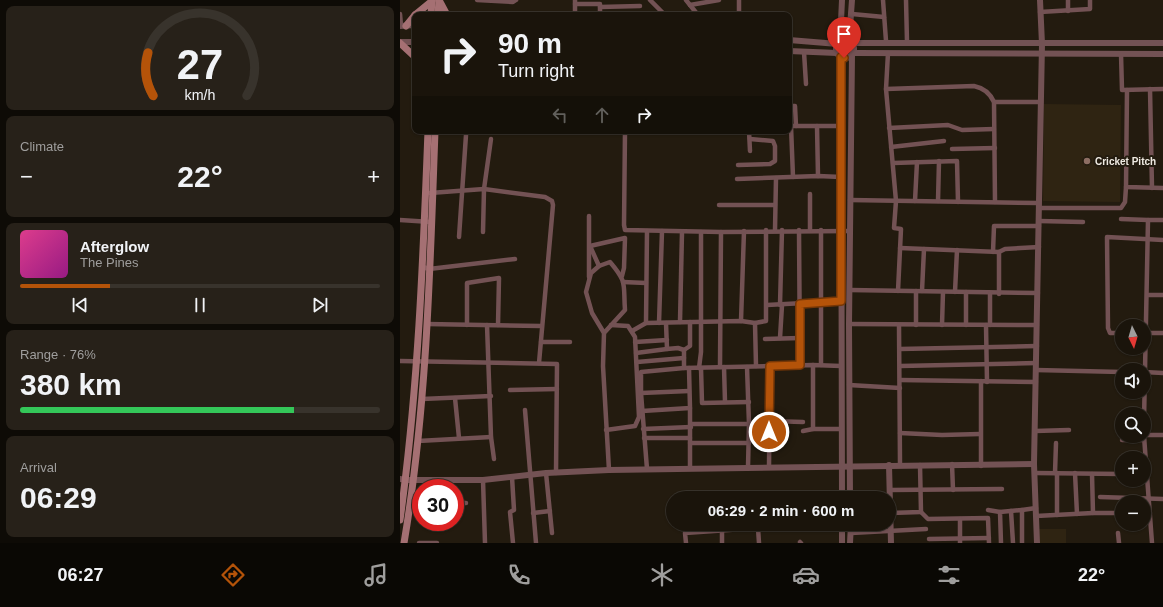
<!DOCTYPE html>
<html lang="en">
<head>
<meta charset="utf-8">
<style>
  body { margin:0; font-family:Arial,sans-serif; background:#272119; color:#f1f3f6; height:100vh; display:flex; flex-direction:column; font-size:15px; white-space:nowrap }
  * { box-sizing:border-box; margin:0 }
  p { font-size:13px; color:#9f9e9d }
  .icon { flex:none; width:22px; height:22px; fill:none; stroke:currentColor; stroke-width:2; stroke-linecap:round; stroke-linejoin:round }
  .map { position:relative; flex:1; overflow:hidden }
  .side { display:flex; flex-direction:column; gap:6px; padding:6px; background:#0e0b06; width:400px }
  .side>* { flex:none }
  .top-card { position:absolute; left:12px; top:12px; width:380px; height:122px; border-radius:8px; box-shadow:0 1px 3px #0004,0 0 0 1px #38332c; background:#1a140b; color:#f1f3f6; overflow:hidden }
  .needle { width:26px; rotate:175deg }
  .fabs { position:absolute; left:715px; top:319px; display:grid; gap:8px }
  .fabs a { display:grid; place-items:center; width:36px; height:36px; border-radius:50%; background:#1a140b; box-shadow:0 1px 3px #0004,0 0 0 1px #38332c; font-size:20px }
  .speed { position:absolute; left:12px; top:479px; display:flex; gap:8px; font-size:20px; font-weight:700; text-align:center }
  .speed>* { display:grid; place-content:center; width:52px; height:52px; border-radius:50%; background:#1a140b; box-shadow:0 1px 3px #0004,0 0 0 1px #38332c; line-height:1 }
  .speed .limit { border:6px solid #d22; background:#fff; color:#111 }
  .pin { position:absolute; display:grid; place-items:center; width:34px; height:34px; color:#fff; margin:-41px -17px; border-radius:50% 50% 50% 0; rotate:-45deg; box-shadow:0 0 4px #0007 }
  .pin .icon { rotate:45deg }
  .me { position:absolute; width:44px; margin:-22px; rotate:0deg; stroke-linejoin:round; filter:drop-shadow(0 0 3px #0008) }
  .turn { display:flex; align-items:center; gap:14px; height:84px; padding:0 20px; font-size:18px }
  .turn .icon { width:52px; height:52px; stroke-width:2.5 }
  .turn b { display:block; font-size:28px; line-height:34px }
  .lanes { display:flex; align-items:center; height:38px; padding:0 20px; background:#0003; justify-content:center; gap:20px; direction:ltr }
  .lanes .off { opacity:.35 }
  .big { font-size:30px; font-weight:700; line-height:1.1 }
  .side .card { flex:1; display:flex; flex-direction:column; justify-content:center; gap:6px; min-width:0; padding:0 14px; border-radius:8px; background:#272119 }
  .side .dial { align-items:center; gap:0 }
  .dial svg { height:104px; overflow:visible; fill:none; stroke:#38332c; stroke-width:7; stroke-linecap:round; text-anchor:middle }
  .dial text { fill:#f1f3f6; stroke:none }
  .song { display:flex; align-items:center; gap:12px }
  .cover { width:48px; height:48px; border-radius:6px; background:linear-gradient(135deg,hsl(330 70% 55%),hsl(310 70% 35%)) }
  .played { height:4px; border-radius:2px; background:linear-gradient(90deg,#b45309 25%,#38332c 25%) }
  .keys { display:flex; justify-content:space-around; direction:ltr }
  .heat { display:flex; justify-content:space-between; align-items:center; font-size:22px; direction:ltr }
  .charge { height:6px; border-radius:3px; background:linear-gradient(90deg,#34c759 76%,#38332c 0) }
  .trip { position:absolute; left:266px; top:491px; width:230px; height:40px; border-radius:20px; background:#1a140b; box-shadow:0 1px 3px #0004,0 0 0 1px #38332c; font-weight:700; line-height:40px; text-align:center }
  .menu { display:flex; height:64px; justify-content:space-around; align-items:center; background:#0a0804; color:#9f9e9d }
  .menu .icon { width:28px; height:28px }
  .menu .selected { color:#b45309 }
  .menu b { font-size:18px; color:#f1f3f6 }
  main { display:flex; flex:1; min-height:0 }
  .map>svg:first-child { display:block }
  .built { fill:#2f2412 }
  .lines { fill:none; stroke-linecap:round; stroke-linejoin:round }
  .minor { stroke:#735254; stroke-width:4.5 }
  .tertiary { stroke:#735254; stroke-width:6 }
  .secondary { stroke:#a57073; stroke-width:7 }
  .route-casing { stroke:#753606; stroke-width:10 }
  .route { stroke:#b45309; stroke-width:7 }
  .education-dot { fill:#8d6e63; stroke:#231b0f; stroke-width:1.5 }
  .labels { text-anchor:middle; stroke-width:4; stroke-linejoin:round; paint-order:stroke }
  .poi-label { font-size:10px; font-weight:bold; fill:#efeae2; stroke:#231b0f; text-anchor:start }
</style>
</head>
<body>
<main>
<section class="side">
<div class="card dial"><svg viewBox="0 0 100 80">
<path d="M14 69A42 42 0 1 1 86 69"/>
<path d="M14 69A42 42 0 0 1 10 36" stroke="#b45309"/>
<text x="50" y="56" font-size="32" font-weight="700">27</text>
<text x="50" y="72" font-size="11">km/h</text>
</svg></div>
<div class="card"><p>Climate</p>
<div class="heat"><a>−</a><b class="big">22°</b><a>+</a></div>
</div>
<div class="card">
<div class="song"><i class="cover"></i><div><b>Afterglow</b><p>The Pines</p></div></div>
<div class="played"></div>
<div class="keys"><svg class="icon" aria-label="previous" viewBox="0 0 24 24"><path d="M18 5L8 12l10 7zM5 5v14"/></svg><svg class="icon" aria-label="pause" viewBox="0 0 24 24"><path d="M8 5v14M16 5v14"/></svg><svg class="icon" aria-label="next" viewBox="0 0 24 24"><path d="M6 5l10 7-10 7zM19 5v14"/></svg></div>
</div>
<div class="card"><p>Range · 76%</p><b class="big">380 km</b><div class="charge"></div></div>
<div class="card"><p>Arrival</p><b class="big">06:29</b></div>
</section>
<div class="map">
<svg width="763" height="543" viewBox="0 0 763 543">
  <rect width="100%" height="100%" fill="#231b0f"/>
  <g class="built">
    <polygon points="644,104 721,105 720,202 643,201"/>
    <polygon points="636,529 666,529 666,543 637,543"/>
  </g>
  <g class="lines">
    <g class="minor">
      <polyline points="77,0 113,2 116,0"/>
      <polyline points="250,0 265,15"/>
      <polyline points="286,0 298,15"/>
      <polyline points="339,0 339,15"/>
      <polyline points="483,0 486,41"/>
      <polyline points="506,0 507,42"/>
      <polyline points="668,0 668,11"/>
      <polyline points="175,4 200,4 200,15"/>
      <polyline points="290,5 319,0"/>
      <polyline points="200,7 240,6"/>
      <polyline points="640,12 690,9 690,0"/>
      <polyline points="0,14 1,26"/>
      <polyline points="452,14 484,17"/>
      <polyline points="175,15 175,0"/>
      <polyline points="404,52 406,84"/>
      <polyline points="488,53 486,89 496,201 494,228 501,229 498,291"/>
      <polyline points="721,54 722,90 763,89"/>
      <path d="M 486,89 L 574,86 C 584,88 590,93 594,102 L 595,202"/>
      <polyline points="750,89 752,188"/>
      <polyline points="727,90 726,187 763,188"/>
      <polyline points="594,102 641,102"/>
      <polyline points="389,106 395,106 396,126"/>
      <polyline points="389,126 441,126"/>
      <polyline points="391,126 393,177"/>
      <polyline points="417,126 418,176"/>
      <polyline points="489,128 548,125 562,130 594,129"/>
      <polyline points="225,131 224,225 225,230 321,232 450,231"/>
      <polyline points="349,131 350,151"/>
      <polyline points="491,147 544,141"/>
      <polyline points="552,149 595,148"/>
      <polyline points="493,163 557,161 558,202"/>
      <polyline points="338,165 370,164 375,161 375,146 373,141 350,139"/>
      <polyline points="337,179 418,176 441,177"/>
      <polyline points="30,193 84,189 145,197 152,201 153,205 139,363"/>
      <polyline points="410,194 410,230"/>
      <polyline points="450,200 639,203"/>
      <polyline points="515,201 517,162"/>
      <polyline points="538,201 539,161"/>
      <polyline points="319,205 375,205"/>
      <polyline points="639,208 721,208 725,202 726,187"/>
      <polyline points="721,219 748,220"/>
      <polyline points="0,220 31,222"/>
      <polyline points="639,221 683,222"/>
      <polyline points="375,230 376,178"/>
      <polyline points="399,230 400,365"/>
      <polyline points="83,232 84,189 91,139"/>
      <polyline points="59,237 66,135"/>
      <polyline points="500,248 599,252"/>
      <polyline points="593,252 594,226 639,226"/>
      <polyline points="199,266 190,246 225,238 224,268 222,276"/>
      <polyline points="23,267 29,269 115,259"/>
      <polyline points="189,277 189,216"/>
      <polyline points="223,282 246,283"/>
      <polyline points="450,290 638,293"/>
      <polyline points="516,291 516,325"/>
      <polyline points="522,291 524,249"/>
      <polyline points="555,292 557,250"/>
      <polyline points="566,292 566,325"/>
      <polyline points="599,294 599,252 605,249 639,247"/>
      <polyline points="748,295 763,295"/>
      <polyline points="367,305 441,301"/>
      <polyline points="380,305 382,230"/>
      <polyline points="341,321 344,231"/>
      <polyline points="280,322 282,232"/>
      <polyline points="246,323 247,231"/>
      <polyline points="259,323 262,231"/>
      <polyline points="266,323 267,349 278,348 284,350 284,358"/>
      <polyline points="355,323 356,366"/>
      <polyline points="27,324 141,326"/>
      <polyline points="449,324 637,325"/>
      <polyline points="67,325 67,283 99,278 98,325"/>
      <polyline points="87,325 91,437 94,459"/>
      <polyline points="499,325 500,465"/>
      <polyline points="542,325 543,292"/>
      <polyline points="586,325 587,382"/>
      <polyline points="590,325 590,293"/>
      <polyline points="232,331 246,323 341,321 355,323 366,321 366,230"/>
      <path d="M 204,333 L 225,310 C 223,284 228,283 210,262 L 199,266 L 191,273 L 186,292 L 192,313 L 204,333 L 203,366 L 209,470"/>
      <polyline points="722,333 710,333 708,328 707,237 763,240"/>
      <polyline points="744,333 763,333"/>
      <polyline points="380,338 382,305"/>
      <polyline points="365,339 400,338"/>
      <polyline points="141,342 170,342"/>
      <polyline points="235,342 267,340"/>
      <polyline points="500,349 637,346"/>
      <polyline points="284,350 290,346 290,322"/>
      <polyline points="236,353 267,349"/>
      <polyline points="0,361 157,364 156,473"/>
      <polyline points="237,362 284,358 284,368"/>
      <polyline points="413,365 413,429"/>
      <polyline points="421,365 421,230"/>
      <polyline points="500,366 636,363"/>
      <polyline points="320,367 321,232"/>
      <polyline points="324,367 325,402"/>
      <polyline points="347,367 349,424 348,467"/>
      <polyline points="299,368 301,352 301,232"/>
      <polyline points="301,368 302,403 349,402"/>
      <polyline points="636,370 722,372"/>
      <polyline points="744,372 763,373"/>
      <polyline points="500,380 636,382"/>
      <polyline points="449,385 500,388"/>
      <polyline points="110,390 157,389"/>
      <polyline points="241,393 289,391"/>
      <polyline points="55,398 59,438"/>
      <polyline points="22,399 91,396"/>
      <polyline points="125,410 136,543"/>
      <polyline points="242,411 290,408 289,368"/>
      <polyline points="369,421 403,422"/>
      <polyline points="744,421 748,220 763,220"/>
      <polyline points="291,424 349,424"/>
      <polyline points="243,429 291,427"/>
      <polyline points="206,430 235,426 239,417 235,337 228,326 211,325"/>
      <polyline points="403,431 413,429 441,429"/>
      <polyline points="635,431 669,430"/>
      <polyline points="500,433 542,435 580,434"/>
      <polyline points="744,435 763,435"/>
      <polyline points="744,436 752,543"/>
      <polyline points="244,438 290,438"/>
      <polyline points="722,440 744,440"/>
      <polyline points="18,441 91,437"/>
      <polyline points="290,443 349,443"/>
      <polyline points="552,464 553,490"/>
      <polyline points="581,466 581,381"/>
      <polyline points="369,467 370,366"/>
      <polyline points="290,468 290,408"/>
      <polyline points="247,469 241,393 241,372 284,368 413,365 441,366"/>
      <polyline points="146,473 152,533"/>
      <polyline points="635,473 722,474"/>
      <polyline points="655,473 656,443"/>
      <polyline points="675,473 677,514"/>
      <polyline points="692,474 693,513"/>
      <polyline points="112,477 114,510 110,512 113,543"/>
      <polyline points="83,480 85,543"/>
      <polyline points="490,490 602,489"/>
      <polyline points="12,495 21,502"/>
      <polyline points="700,497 763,499"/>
      <polyline points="55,503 66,503"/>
      <polyline points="588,510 600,512"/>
      <polyline points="622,510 636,508"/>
      <polyline points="611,511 613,543"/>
      <polyline points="521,512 528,519 588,518 589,543"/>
      <polyline points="133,513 150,511"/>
      <polyline points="490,513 521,512 520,465"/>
      <polyline points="744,513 750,513"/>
      <polyline points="657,515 657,473"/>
      <polyline points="636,516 693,513 722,513"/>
      <polyline points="560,519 560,543"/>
      <polyline points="322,530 322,543"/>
      <polyline points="451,533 526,529"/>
      <polyline points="718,533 719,543"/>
      <polyline points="529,539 589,538"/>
      <polyline points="400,542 401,543"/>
      <polyline points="19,543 37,543"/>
      <polyline points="286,543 285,533 358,528 359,543"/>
      <polyline points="601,543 600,512 622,510 622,543"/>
    </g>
    <g class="tertiary">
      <polyline points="0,26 15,25"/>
      <polyline points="389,40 438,44"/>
      <circle cx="445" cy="49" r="9"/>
      <polyline points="449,41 452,0"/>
      <polyline points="0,42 15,42"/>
      <polyline points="440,42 442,0"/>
      <polyline points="452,43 763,43"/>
      <polyline points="389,51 437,53"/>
      <polyline points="454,53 763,54"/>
      <polyline points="441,57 442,498"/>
      <polyline points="489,465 491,543"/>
      <polyline points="0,479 6,480 83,480 146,473 209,470 634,464"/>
      <polyline points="450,498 449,324 452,55"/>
      <polyline points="442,524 442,543"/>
      <polyline points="450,543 451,524"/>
      <polyline points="637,543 634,464 642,44 640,0"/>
    </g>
    <g class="secondary">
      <polyline points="39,0 47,15"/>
      <polyline points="15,15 32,1"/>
      <polyline points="31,15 32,0"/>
      <polyline points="38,15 39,0"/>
      <polyline points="6,26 15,15"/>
      <polyline points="0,43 15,57"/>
      <path d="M 0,520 C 18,391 23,261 28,131"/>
      <path d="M 4,543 C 27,407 30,269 35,131"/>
    </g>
  </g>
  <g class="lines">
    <defs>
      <polyline id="route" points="369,432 370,366 400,365 400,304 441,301 441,57 444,58"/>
    </defs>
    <use href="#route" class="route-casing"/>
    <use href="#route" class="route"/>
  </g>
  <circle class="education-dot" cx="687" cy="161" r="4"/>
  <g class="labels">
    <g class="poi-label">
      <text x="695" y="165">Cricket Pitch</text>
    </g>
  </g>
</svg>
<div class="fabs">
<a><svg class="needle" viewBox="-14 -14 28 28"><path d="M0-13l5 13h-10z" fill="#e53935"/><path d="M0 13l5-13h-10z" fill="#9f9e9d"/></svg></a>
<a><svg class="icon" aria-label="sound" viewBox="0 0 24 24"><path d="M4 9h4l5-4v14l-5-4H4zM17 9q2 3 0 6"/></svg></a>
<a><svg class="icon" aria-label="search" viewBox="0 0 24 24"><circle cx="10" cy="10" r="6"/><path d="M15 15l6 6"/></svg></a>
<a>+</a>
<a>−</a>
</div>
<div class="speed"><div class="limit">30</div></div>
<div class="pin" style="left:444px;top:58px;background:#d93025"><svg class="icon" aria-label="arrive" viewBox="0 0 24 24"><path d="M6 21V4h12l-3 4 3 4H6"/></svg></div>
<svg class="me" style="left:369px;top:432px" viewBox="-20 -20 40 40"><circle r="17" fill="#b45309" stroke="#fff" stroke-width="3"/><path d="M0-11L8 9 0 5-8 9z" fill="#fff"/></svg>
<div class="trip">06:29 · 2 min · 600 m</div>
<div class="top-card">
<div class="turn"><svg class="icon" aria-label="right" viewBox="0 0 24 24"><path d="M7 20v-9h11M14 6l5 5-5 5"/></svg><div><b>90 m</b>Turn right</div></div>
<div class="lanes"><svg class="icon off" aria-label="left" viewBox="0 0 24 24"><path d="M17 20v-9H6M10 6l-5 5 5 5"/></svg><svg class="icon off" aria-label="ahead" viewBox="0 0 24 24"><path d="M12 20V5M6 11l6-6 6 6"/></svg><svg class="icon" aria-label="right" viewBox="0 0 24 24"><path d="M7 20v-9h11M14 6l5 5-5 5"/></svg></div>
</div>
</div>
</main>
<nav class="menu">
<b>06:27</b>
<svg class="icon selected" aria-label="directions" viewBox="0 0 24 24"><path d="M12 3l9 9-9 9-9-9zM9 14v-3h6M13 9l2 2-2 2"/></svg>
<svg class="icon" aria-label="music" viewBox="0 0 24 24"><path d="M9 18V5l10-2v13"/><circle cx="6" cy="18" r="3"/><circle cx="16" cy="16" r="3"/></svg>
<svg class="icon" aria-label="phone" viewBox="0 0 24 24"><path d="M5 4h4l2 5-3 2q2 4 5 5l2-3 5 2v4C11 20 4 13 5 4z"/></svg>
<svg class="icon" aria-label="climate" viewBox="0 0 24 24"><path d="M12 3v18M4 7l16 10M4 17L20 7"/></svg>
<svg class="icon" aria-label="car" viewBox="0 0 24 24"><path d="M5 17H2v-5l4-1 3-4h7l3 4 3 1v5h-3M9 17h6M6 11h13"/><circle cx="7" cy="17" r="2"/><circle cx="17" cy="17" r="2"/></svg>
<svg class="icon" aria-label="filters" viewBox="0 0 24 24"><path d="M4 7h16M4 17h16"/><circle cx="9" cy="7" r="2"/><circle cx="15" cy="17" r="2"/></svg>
<b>22°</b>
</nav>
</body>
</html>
